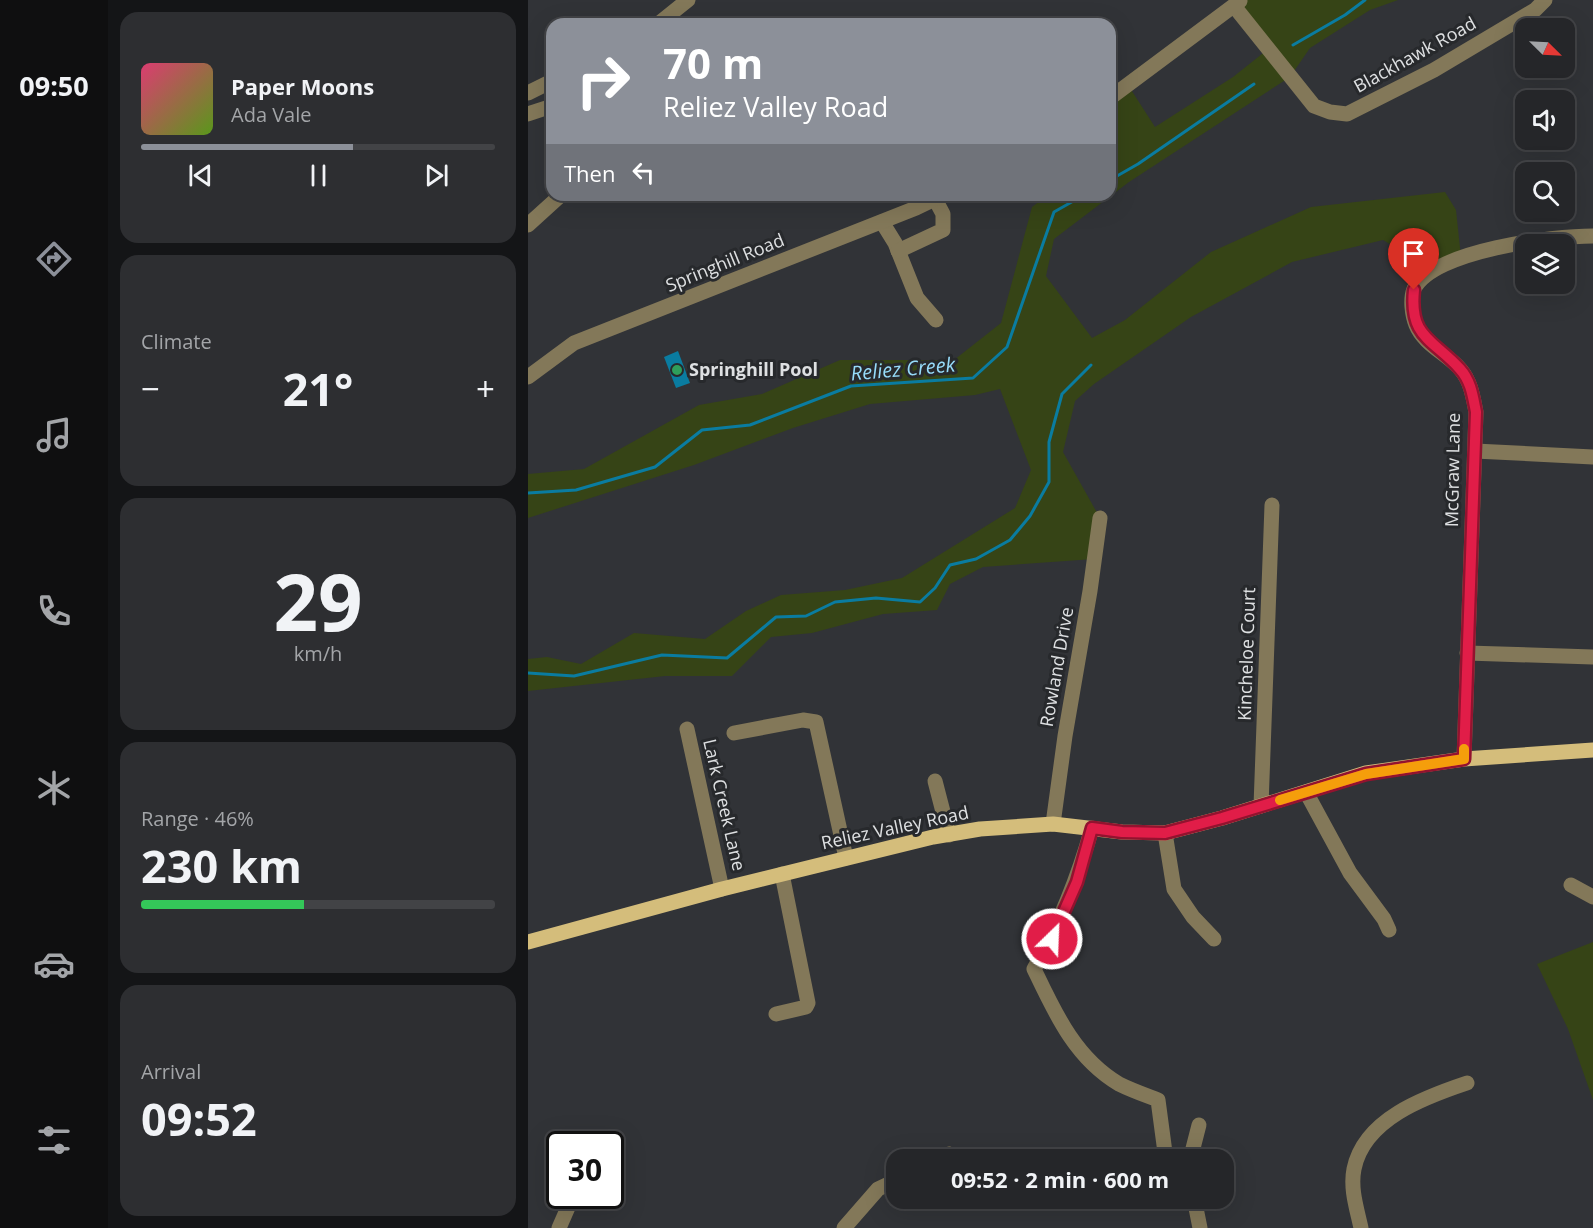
<!DOCTYPE html>
<html lang="en">
<head>
<meta charset="utf-8">
<style>
  body { margin:0; font-family:"Open Sans",sans-serif; background:#2d2e31; color:#f1f3f6; height:100vh; display:flex; flex-direction:column; font-size:22px; white-space:nowrap }
  * { box-sizing:border-box; margin:0 }
  p { font-size:20px; color:#a3a5a8 }
  .icon { flex:none; width:33px; height:33px; fill:none; stroke:currentColor; stroke-width:2; stroke-linecap:round; stroke-linejoin:round }
  .map { position:relative; flex:1; overflow:hidden }
  .drawer { display:flex; flex-direction:column; gap:12px; padding:12px; background:#141517; width:420px }
  .drawer>* { flex:none }
  .banner { position:absolute; left:18px; top:18px; width:570px; height:183px; border-radius:18px; box-shadow:0 6px 24px #0002,0 0 0 2px #424346; background:#8c9099; color:#fff; overflow:hidden }
  .needle { width:39px; rotate:114deg }
  .buttons { position:absolute; left:987px; top:18px; display:grid; gap:12px }
  .buttons a { display:grid; place-items:center; width:60px; height:60px; border-radius:12px; background:#252629; box-shadow:0 6px 24px #0002,0 0 0 2px #424346; font-size:30px }
  .speed { position:absolute; left:18px; top:1131px; display:flex; gap:12px; font-size:30px; font-weight:700; text-align:center }
  .speed>* { display:grid; place-content:center; width:78px; height:78px; border-radius:50%; background:#252629; box-shadow:0 6px 24px #0002,0 0 0 2px #424346; line-height:1 }
  .speed .limit { border:3px solid #111; border-radius:9px; background:#fff; color:#111 }
  .pin { position:absolute; display:grid; place-items:center; width:51px; height:51px; color:#fff; margin:-62px -26px; border-radius:50% 50% 50% 0; rotate:-45deg; box-shadow:0 0 6px #0007 }
  .pin .icon { rotate:45deg }
  .me { position:absolute; width:66px; margin:-33px; rotate:24deg; stroke-linejoin:round; filter:drop-shadow(0 0 4px #0008) }
  .turn { display:flex; align-items:center; gap:21px; height:126px; padding:0 18px; font-size:27px }
  .turn .icon { width:78px; height:78px; stroke-width:2.5 }
  .turn b { display:block; font-size:42px; line-height:51px }
  .then { display:flex; align-items:center; height:57px; padding:0 18px; background:#0003; gap:12px; font-size:22px }
  .big { font-size:45px; font-weight:700; line-height:1.1 }
  .drawer .widget { flex:1; display:flex; flex-direction:column; justify-content:center; gap:9px; min-width:0; padding:0 21px; border-radius:18px; background:#2d2e31 }
  .drawer .dial { align-items:center; gap:0 }
  .dial b { font-size:78px; line-height:1 }
  .song { display:flex; align-items:center; gap:18px }
  .cover { width:72px; height:72px; border-radius:9px; background:linear-gradient(135deg,hsl(340 70% 55%),hsl(90 70% 35%)) }
  .played { height:6px; border-radius:3px; background:linear-gradient(90deg,#8c9099 60%,#424346 60%) }
  .keys { display:flex; justify-content:space-around; direction:ltr }
  .heat { display:flex; justify-content:space-between; align-items:center; font-size:33px; direction:ltr }
  .charge { height:9px; border-radius:4px; background:linear-gradient(90deg,#34c759 46%,#424346 0) }
  .trip { position:absolute; left:358px; top:1149px; width:348px; height:60px; border-radius:18px; background:#252629; box-shadow:0 6px 24px #0002,0 0 0 2px #424346; font-weight:700; line-height:60px; text-align:center }
  main { display:flex; flex:1; min-height:0 }
  .menu { display:flex; flex-direction:column; width:108px; justify-content:space-around; align-items:center; background:#0f0f10; color:#a3a5a8 }
  .menu .icon { width:42px; height:42px }
  .menu .current { color:#8c9099 }
  .menu b { font-size:27px; color:#f1f3f6 }
  .map>svg:first-child { display:block }
  .green { fill:#364416 }
  .water { fill:#0a7ca0 }
  .lines { fill:none; stroke-linecap:round; stroke-linejoin:round }
  .stream { stroke:#0a7ca0; stroke-width:3 }
  .minor { stroke:#837859; stroke-width:15 }
  .major { stroke:#d4bd7b; stroke-width:15 }
  .route-casing { stroke:#92132f; stroke-width:15 }
  .route { stroke:#e11d48; stroke-width:10 }
  .slow { stroke:#f59e0b; stroke-width:10 }
  .leisure-dot { fill:#2e9e5b; stroke:#27292c; stroke-width:2 }
  .labels { text-anchor:middle; stroke-width:6; stroke-linejoin:round; paint-order:stroke }
  .street-label { font-size:18px; fill:#dee0e2; stroke:#27292c }
  .poi-label { font-size:18px; font-weight:bold; fill:#dee0e2; stroke:#27292c; text-anchor:start }
  .water-label { font-size:20px; font-style:italic; fill:#96dbf9; stroke:#27292c }
</style>
</head>
<body>
<main>
<nav class="menu">
<b>09:50</b>
<svg class="icon current" aria-label="directions" viewBox="0 0 24 24"><path d="M12 3l9 9-9 9-9-9zM9 14v-3h6M13 9l2 2-2 2"/></svg>
<svg class="icon" aria-label="music" viewBox="0 0 24 24"><path d="M9 18V5l10-2v13"/><circle cx="6" cy="18" r="3"/><circle cx="16" cy="16" r="3"/></svg>
<svg class="icon" aria-label="phone" viewBox="0 0 24 24"><path d="M5 4h4l2 5-3 2q2 4 5 5l2-3 5 2v4C11 20 4 13 5 4z"/></svg>
<svg class="icon" aria-label="climate" viewBox="0 0 24 24"><path d="M12 3v18M4 7l16 10M4 17L20 7"/></svg>
<svg class="icon" aria-label="car" viewBox="0 0 24 24"><path d="M5 17H2v-5l4-1 3-4h7l3 4 3 1v5h-3M9 17h6M6 11h13"/><circle cx="7" cy="17" r="2"/><circle cx="17" cy="17" r="2"/></svg>
<svg class="icon" aria-label="filters" viewBox="0 0 24 24"><path d="M4 7h16M4 17h16"/><circle cx="9" cy="7" r="2"/><circle cx="15" cy="17" r="2"/></svg>
</nav>
<section class="drawer">
<div class="widget">
<div class="song"><i class="cover"></i><div><b>Paper Moons</b><p>Ada Vale</p></div></div>
<div class="played"></div>
<div class="keys"><svg class="icon" aria-label="previous" viewBox="0 0 24 24"><path d="M18 5L8 12l10 7zM5 5v14"/></svg><svg class="icon" aria-label="pause" viewBox="0 0 24 24"><path d="M8 5v14M16 5v14"/></svg><svg class="icon" aria-label="next" viewBox="0 0 24 24"><path d="M6 5l10 7-10 7zM19 5v14"/></svg></div>
</div>
<div class="widget"><p>Climate</p>
<div class="heat"><a>−</a><b class="big">21°</b><a>+</a></div>
</div>
<div class="widget dial"><b>29</b><p>km/h</p></div>
<div class="widget"><p>Range · 46%</p><b class="big">230 km</b><div class="charge"></div></div>
<div class="widget"><p>Arrival</p><b class="big">09:52</b></div>
</section>
<div class="map">
<svg width="1065" height="1228" viewBox="0 0 1065 1228">
  <rect width="100%" height="100%" fill="#313337"/>
  <g class="green">
    <polygon points="713,0 870,0 842,10 782,48 762,77 601,182 526,239 518,276 564,338 597,320 683,252 783,207 917,192 928,210 933,257 906,271 855,240 764,262 663,317 566,384 547,401 535,452 572,518 566,559 455,567 422,584 409,610 355,614 284,633 243,637 204,676 137,676 0,691 0,659 19,657 53,664 106,633 177,639 218,611 253,595 317,590 374,578 487,508 503,470 472,389 447,395 342,404 265,428 166,465 0,518 0,474 56,469 171,405 234,394 312,360 426,360 473,323 504,207 520,195 582,195 582,98 600,85 627,127 705,77 739,50 706,6"/>
    <polygon points="1065,942 1065,1100 1040,1029 1009,964"/>
  </g>
  <polygon class="water" points="150,351 162,383 148,388 136,357"/>
  <g class="lines">
    <g class="stream">
      <polyline points="765,45 817,15 837,0"/>
      <polyline points="582,180 610,164 726,84"/>
      <polyline points="0,493 48,490 127,467 174,430 222,425 323,386 445,378 479,347 526,212 556,195"/>
      <polyline points="0,673 46,676 134,655 199,658 248,617 278,616 307,602 348,598 392,602 407,588 422,565 448,559 482,540 502,516 521,482 521,442 534,394 563,365"/>
    </g>
    <g class="minor">
      <polyline points="706,6 786,106 802,112 819,114 906,70 1007,10 1017,0"/>
      <polyline points="130,24 160,0"/>
      <polyline points="0,93 24,81"/>
      <polyline points="582,98 712,1"/>
      <polyline points="0,114 24,106"/>
      <polyline points="354,222 367,243 389,298 408,320"/>
      <polyline points="0,225 33,195"/>
      <polyline points="370,251 415,230 415,214 407,199 409,195"/>
      <polyline points="0,377 46,343 388,208 415,195"/>
      <polyline points="947,451 1065,457"/>
      <polyline points="939,653 1065,657"/>
      <polyline points="159,729 194,889"/>
      <polyline points="206,733 275,720 288,722 318,858"/>
      <path d="M 936,759 L 948,412 C 945,397 943,382 933,370 C 920,354 896,345 888,325 C 884,315 882,299 886,289 C 906,250 1025,236 1065,236"/>
      <polyline points="407,781 421,835"/>
      <polyline points="778,792 822,873 856,919 861,930"/>
      <polyline points="733,806 744,505"/>
      <polyline points="525,824 537,736 562,591 572,518"/>
      <path d="M 564,828 C 550,878 532,923 506,969 C 527,1013 547,1058 591,1084 C 603,1090 617,1095 630,1100 L 638,1160"/>
      <polyline points="637,833 646,889 665,917 686,939"/>
      <polyline points="1043,885 1065,897"/>
      <polyline points="248,1014 278,1007 280,1003 254,874"/>
      <polyline points="413,1160 421,1154"/>
      <polyline points="662,1160 671,1125"/>
      <polyline points="666,1198 672,1228"/>
      <polyline points="31,1228 45,1196"/>
      <polyline points="316,1228 350,1189 369,1180"/>
      <path d="M 833,1228 C 829,1209 822,1189 826,1169 C 836,1119 897,1097 939,1083"/>
    </g>
    <polyline class="major" points="0,942 194,889 405,837 452,829 525,824 594,832 637,833 694,818 838,773 936,759 1065,750"/>
  </g>
  <g class="lines">
    <defs>
      <path id="route" d="M 524,939 L 549,882 L 564,828 L 594,832 L 637,833 L 694,818 L 838,774 L 936,759 L 948,412 C 945,397 943,381 932,369 C 905,339 881,338 886,290"/>
    </defs>
    <use href="#route" class="route-casing"/>
    <use href="#route" class="route"/>
    <polyline class="slow" points="752,800 838,774 936,759 936,749"/>
  </g>
  <circle class="leisure-dot" cx="149" cy="370" r="6"/>
  <g class="labels">
    <g class="street-label">
      <text transform="translate(887 55) rotate(-29)" y="6">Blackhawk Road</text>
      <text transform="translate(197 263) rotate(-22)" y="6">Springhill Road</text>
      <text transform="translate(925 470) rotate(-89)" y="6">McGraw Lane</text>
      <text transform="translate(719 654) rotate(-88)" y="6">Kincheloe Court</text>
      <text transform="translate(529 667) rotate(-80)" y="6">Rowland Drive</text>
      <text transform="translate(196 805) rotate(77)" y="6">Lark Creek Lane</text>
      <text transform="translate(367 828) rotate(-12)" y="6">Reliez Valley Road</text>
    </g>
    <g class="poi-label">
      <text x="161" y="376">Springhill Pool</text>
    </g>
    <g class="water-label">
      <text transform="translate(375 369) rotate(-5)" y="7">Reliez Creek</text>
    </g>
  </g>
</svg>
<div class="buttons">
<a><svg class="needle" viewBox="-14 -14 28 28"><path d="M0-13l5 13h-10z" fill="#e53935"/><path d="M0 13l5-13h-10z" fill="#a3a5a8"/></svg></a>
<a><svg class="icon" aria-label="sound" viewBox="0 0 24 24"><path d="M4 9h4l5-4v14l-5-4H4zM17 9q2 3 0 6"/></svg></a>
<a><svg class="icon" aria-label="search" viewBox="0 0 24 24"><circle cx="10" cy="10" r="6"/><path d="M15 15l6 6"/></svg></a>
<a><svg class="icon" aria-label="layers" viewBox="0 0 24 24"><path d="M12 4l9 5-9 5-9-5zM3 14l9 5 9-5"/></svg></a>
</div>
<div class="speed"><div class="limit">30</div></div>
<div class="pin" style="left:886px;top:290px;background:#d93025"><svg class="icon" aria-label="arrive" viewBox="0 0 24 24"><path d="M6 21V4h12l-3 4 3 4H6"/></svg></div>
<svg class="me" style="left:524px;top:939px" viewBox="-20 -20 40 40"><circle r="17" fill="#e11d48" stroke="#fff" stroke-width="3"/><path d="M0-11L8 9 0 5-8 9z" fill="#fff"/></svg>
<div class="trip">09:52 · 2 min · 600 m</div>
<div class="banner">
<div class="turn"><svg class="icon" aria-label="right" viewBox="0 0 24 24"><path d="M7 20v-9h11M14 6l5 5-5 5"/></svg><div><b>70 m</b>Reliez Valley Road</div></div>
<div class="then">Then<svg class="icon" aria-label="left" viewBox="0 0 24 24"><path d="M17 20v-9H6M10 6l-5 5 5 5"/></svg></div>
</div>
</div>
</main>
</body>
</html>
